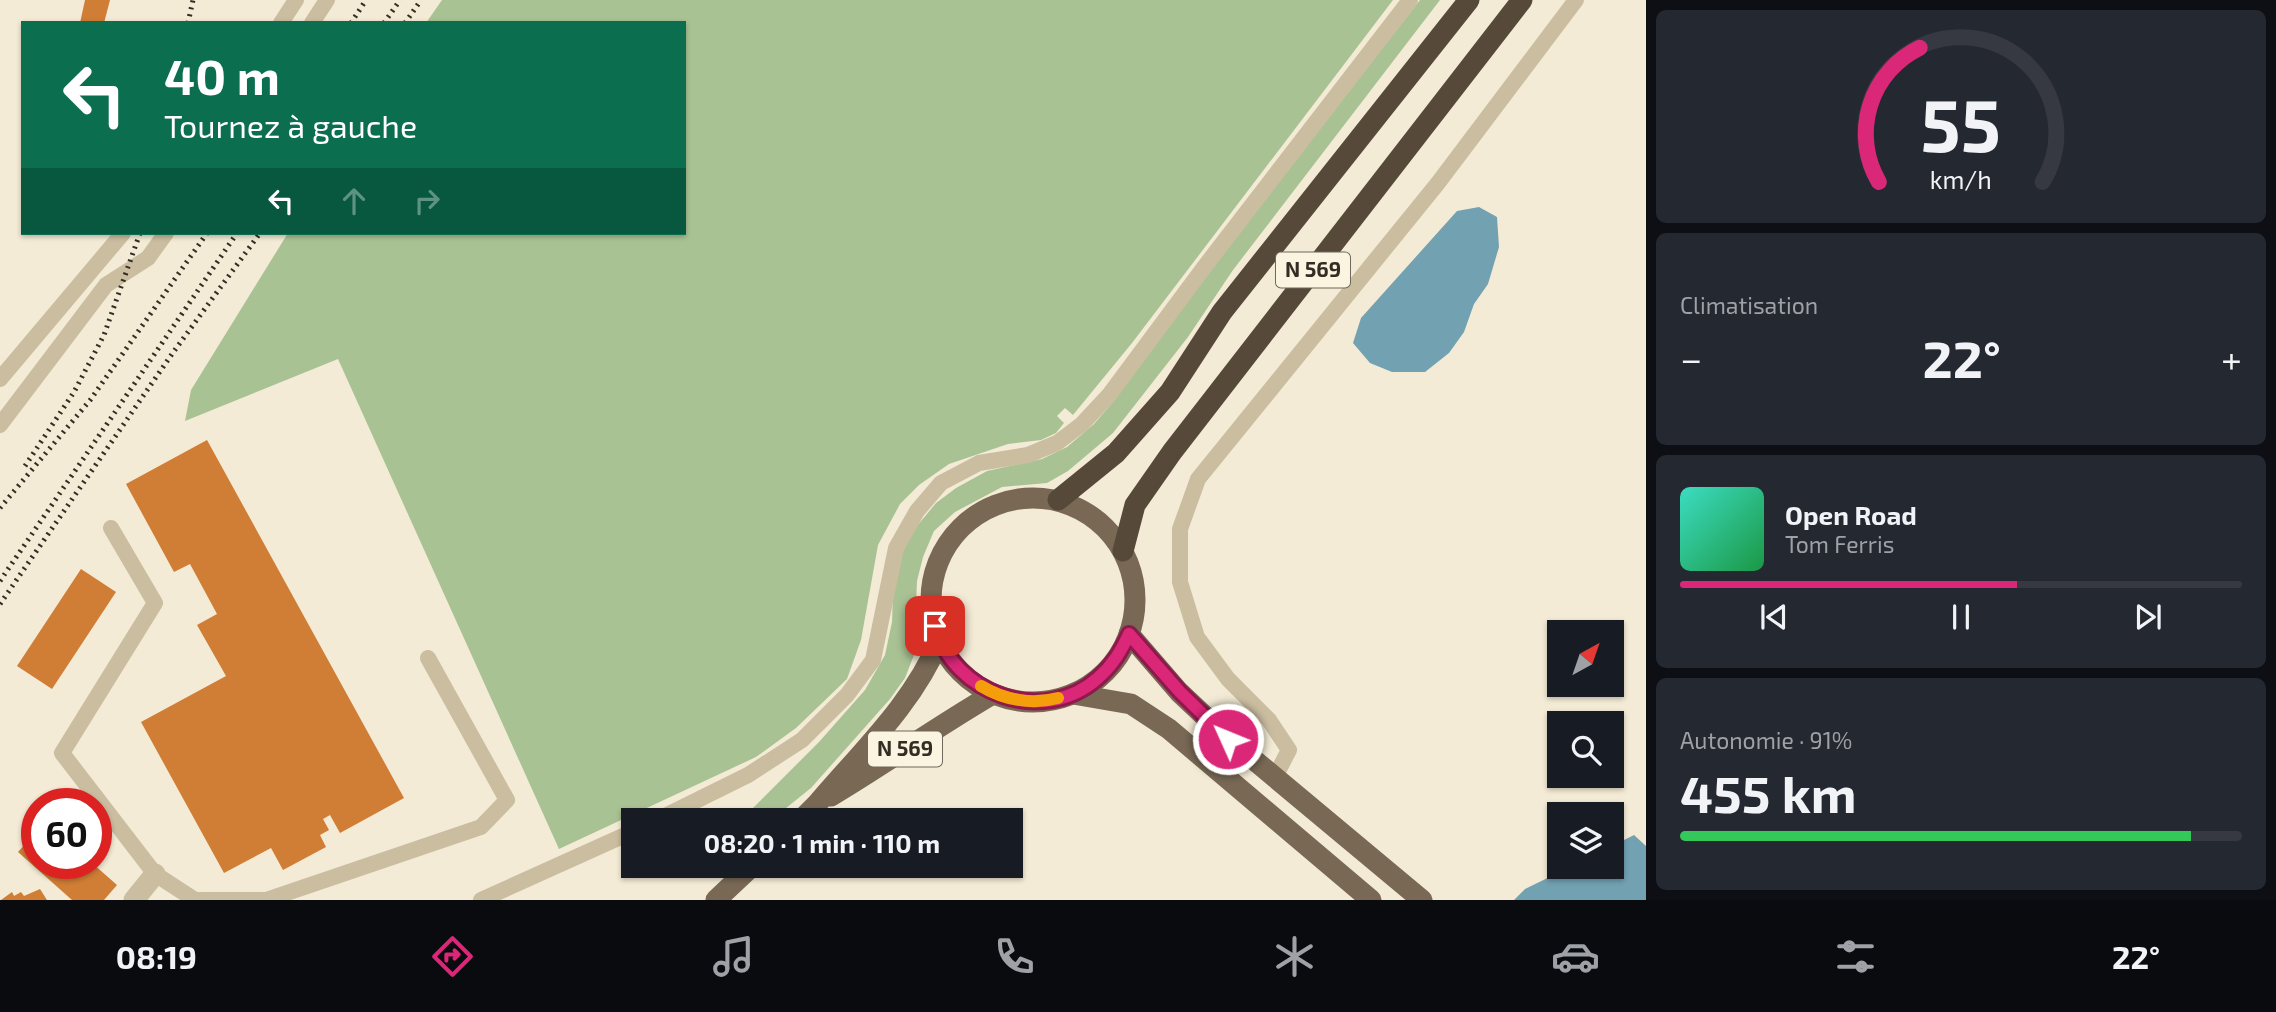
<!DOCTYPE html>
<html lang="fr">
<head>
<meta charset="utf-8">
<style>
  body { margin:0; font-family:"Exo 2",sans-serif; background:#242831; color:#f1f3f6; height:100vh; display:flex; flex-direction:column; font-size:26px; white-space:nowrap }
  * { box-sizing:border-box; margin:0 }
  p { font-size:23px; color:#9ea1a6 }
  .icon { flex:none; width:38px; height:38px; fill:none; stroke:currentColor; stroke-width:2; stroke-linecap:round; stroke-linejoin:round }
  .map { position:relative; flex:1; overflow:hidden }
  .details { display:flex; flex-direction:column; gap:10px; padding:10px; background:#0d0f14; width:630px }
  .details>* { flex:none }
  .banner { position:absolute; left:21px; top:21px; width:665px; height:214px; border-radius:0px; box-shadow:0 2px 5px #0004; background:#0b6e4f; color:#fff; overflow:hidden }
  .needle { width:46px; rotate:40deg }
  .fabs { position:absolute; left:1547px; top:620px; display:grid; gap:14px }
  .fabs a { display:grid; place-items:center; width:77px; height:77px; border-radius:0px; background:#171b24; box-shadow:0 2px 5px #0004; font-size:35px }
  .speed { position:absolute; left:21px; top:788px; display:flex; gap:14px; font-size:35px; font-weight:700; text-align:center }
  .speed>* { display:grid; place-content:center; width:91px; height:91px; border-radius:50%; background:#171b24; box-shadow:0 2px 5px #0004; line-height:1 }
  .speed .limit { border:10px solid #d22; background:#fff; color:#111 }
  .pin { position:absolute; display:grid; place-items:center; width:60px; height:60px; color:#fff; margin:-30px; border-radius:14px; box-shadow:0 4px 10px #0006 }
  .me { position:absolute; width:77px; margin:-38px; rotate:314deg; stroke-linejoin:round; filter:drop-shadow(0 0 5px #0008) }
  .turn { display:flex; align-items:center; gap:24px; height:147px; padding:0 28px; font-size:32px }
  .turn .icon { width:91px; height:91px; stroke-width:2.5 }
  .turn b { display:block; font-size:49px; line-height:60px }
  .lanes { display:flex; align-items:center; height:66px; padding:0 28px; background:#0003; justify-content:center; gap:35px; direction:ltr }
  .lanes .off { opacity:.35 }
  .big { font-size:52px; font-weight:700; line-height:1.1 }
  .details .tile { flex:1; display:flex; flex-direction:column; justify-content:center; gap:10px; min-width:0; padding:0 24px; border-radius:10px; background:#242831 }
  .details .dial { align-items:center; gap:0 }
  .dial svg { height:182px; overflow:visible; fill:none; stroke:#363941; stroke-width:7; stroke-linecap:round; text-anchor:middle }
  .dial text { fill:#f1f3f6; stroke:none }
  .song { display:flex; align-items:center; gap:21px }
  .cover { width:84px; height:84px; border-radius:10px; background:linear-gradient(135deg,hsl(170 70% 55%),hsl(140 70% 35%)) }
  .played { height:7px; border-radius:4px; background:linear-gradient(90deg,#db2777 60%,#363941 60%) }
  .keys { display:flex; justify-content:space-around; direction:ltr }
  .heat { display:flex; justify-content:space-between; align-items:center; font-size:38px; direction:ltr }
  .charge { height:10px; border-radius:5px; background:linear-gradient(90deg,#34c759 91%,#363941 0) }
  .trip { position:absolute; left:621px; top:808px; width:402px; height:70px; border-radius:0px; background:#171b24; box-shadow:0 2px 5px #0004; font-weight:700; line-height:70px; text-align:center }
  .tabs { display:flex; height:112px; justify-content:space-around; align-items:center; background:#090b0e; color:#9ea1a6 }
  .tabs .icon { width:49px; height:49px }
  .tabs .on { color:#db2777 }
  .tabs b { font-size:32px; color:#f1f3f6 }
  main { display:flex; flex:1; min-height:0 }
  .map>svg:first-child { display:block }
  .green { fill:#a9c294 }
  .water { fill:#72a1b2 }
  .building { fill:#d07d35 }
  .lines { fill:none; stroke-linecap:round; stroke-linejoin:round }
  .lane { stroke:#cbbda0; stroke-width:16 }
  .street { stroke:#cbbda0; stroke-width:21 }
  .primary { stroke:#786854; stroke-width:21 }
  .highway { stroke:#56493a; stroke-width:21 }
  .rail { stroke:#342d24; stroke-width:5; stroke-dasharray:2 5; stroke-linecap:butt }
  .route-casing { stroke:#8e194d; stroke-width:18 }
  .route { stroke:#db2777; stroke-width:12 }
  .slow { stroke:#f59e0b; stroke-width:12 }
  .labels { text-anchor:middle; stroke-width:5; stroke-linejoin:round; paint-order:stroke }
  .shield { fill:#faf4e1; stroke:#6f695d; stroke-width:2 }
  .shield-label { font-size:21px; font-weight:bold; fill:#342d24 }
</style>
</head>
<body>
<main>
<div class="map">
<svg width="1646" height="900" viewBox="0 0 1646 900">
  <rect width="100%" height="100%" fill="#f3ebd5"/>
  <g class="green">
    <polygon points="442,0 1393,0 1132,343 1073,415 1065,408 1057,416 1064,423 1056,433 1041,440 1008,444 949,464 919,485 900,504 878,545 861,640 847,679 796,728 756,757 559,849 338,359 185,421 191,390 288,233 684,233 684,23 426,23"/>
    <polygon points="1420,0 1440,0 1233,270 1188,337 1113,433 1068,471 1047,483 1002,487 955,512 934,531 923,557 917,581 914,655 905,678 890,699 811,788 770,821 740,821 819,742 865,690 885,655 892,622 893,592 898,562 912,532 936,503 956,488 987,471 1042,459 1067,447 1094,424 1113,402 1216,262"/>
  </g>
  <g class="water">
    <polygon points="1479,207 1497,217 1499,247 1488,284 1474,304 1464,332 1449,353 1425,372 1392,372 1370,363 1353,343 1361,318 1457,211"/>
    <polygon points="1634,835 1646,846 1646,900 1514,900 1525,889 1572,866 1612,866 1612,846"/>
  </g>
  <g class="building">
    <polygon points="85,0 110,0 104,23 80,23"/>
    <polygon points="207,440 404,798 340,833 330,815 323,819 329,830 320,835 326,847 283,870 271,848 224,873 141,722 226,676 197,625 217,614 190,564 174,572 126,484"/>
    <polygon points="81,569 116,592 52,689 17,666"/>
    <polygon points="37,831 37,863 92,863 117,885 104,900 72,900 18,852"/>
    <polygon points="40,889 47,900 1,900 12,892 14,896 21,892 24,896"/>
  </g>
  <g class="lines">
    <g class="lane">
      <polyline points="281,23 296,0"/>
      <polyline points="312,23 327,0"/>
      <polyline points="0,379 123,233"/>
      <polyline points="0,425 106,285 148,258 166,233"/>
      <polyline points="111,528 155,603 62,753 155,874 195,900 266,900 481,827 507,800 428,658"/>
      <polyline points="1275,777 1289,750 1269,720 1228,679 1197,637 1180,582 1180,529 1198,479 1438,183 1576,0"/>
      <polyline points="655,821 748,775 802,740 847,695 873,660 896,548 917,511 941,483 979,463 1028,455 1057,443 1082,424 1109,395 1205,266 1410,0"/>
      <polyline points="481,900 634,831"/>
    </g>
    <polyline class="street" points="134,900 155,874"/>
    <g class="primary">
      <circle cx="1033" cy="600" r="102"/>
      <polyline points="1129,634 1179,692 1229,739 1422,900"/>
      <polyline points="1073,694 1131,704 1169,729 1371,900"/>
      <path d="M 831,796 C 886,763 938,726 993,694"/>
      <path d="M 800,821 L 817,804 C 860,753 913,704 939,641"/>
      <polyline points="716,900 752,866"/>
    </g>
    <g class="highway">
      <polyline points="1058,500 1116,453 1170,392 1222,312 1469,0"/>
      <polyline points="1123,551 1135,505 1172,452 1522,0"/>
    </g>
    <g class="rail">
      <polyline points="188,23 193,0"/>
      <polyline points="351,23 366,0"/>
      <polyline points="384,23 400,0"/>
      <polyline points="405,23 421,0"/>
      <polyline points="25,466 74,392 104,335 140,233"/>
      <polyline points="0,508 91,399 207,233"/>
      <polyline points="0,581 237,233"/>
      <polyline points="0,604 172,354 260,233"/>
    </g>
  </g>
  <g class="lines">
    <defs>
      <path id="route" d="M 935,626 C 953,694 1043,727 1098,678 C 1113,665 1121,651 1129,634 L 1180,692 L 1228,739"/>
    </defs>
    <use href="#route" class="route-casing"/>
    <use href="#route" class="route"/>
    <path class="slow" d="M 981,686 C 1004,700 1032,705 1058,698"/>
  </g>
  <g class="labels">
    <g class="shield">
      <rect x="1276" y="252.5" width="74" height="35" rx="5"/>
      <rect x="868" y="731.5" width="74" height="35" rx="5"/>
    </g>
    <g class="shield-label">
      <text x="1313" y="277">N 569</text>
      <text x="905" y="756">N 569</text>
    </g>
  </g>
</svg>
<div class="fabs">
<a><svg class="needle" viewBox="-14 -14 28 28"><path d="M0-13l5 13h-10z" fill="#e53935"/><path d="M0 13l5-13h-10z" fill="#9ea1a6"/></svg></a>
<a><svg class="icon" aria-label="search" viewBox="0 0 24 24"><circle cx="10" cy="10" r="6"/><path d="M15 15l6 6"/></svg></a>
<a><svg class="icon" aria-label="layers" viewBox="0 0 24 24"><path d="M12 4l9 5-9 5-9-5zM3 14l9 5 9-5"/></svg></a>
</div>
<div class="speed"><div class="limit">60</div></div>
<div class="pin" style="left:935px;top:626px;background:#d93025"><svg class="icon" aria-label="arrive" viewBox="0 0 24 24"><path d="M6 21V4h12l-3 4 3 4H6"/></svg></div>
<svg class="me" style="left:1228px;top:739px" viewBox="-20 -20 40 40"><circle r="17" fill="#db2777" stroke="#fff" stroke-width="3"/><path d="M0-11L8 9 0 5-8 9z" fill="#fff"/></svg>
<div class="trip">08:20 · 1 min · 110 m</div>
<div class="banner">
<div class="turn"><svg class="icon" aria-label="left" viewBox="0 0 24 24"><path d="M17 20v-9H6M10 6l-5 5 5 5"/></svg><div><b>40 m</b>Tournez à gauche</div></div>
<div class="lanes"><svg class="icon" aria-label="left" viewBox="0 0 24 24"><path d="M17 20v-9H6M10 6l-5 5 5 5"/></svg><svg class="icon off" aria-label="ahead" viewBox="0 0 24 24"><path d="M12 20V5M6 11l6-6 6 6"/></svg><svg class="icon off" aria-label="right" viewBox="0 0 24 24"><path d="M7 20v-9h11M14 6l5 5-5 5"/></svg></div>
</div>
</div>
<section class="details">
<div class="tile dial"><svg viewBox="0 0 100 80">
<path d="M14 69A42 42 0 1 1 86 69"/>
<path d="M14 69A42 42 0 0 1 32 10" stroke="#db2777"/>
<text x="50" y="56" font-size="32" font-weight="700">55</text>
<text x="50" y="72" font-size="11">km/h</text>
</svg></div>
<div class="tile"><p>Climatisation</p>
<div class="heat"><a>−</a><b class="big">22°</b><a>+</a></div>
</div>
<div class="tile">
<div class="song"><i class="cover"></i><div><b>Open Road</b><p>Tom Ferris</p></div></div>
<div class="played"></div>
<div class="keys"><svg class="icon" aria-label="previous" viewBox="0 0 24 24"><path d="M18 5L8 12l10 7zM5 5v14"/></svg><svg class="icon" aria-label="pause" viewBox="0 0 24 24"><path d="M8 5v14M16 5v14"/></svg><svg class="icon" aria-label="next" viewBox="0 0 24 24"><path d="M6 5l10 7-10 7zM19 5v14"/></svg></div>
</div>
<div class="tile"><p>Autonomie · 91%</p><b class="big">455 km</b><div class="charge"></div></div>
</section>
</main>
<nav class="tabs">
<b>08:19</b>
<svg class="icon on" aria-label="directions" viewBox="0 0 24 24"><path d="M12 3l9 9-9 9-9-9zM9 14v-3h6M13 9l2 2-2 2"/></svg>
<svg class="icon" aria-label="music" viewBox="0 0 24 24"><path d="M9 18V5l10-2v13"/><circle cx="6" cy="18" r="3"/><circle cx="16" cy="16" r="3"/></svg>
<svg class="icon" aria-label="phone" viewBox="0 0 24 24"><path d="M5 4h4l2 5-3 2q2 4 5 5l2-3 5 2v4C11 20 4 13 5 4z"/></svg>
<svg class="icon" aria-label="climate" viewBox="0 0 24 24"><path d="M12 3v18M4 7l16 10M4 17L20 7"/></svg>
<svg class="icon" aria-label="car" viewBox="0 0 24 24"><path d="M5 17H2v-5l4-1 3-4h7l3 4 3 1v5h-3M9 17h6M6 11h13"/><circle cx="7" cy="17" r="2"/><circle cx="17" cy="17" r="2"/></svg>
<svg class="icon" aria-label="filters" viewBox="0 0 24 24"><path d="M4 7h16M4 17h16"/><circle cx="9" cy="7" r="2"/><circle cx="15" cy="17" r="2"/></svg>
<b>22°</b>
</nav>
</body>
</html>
